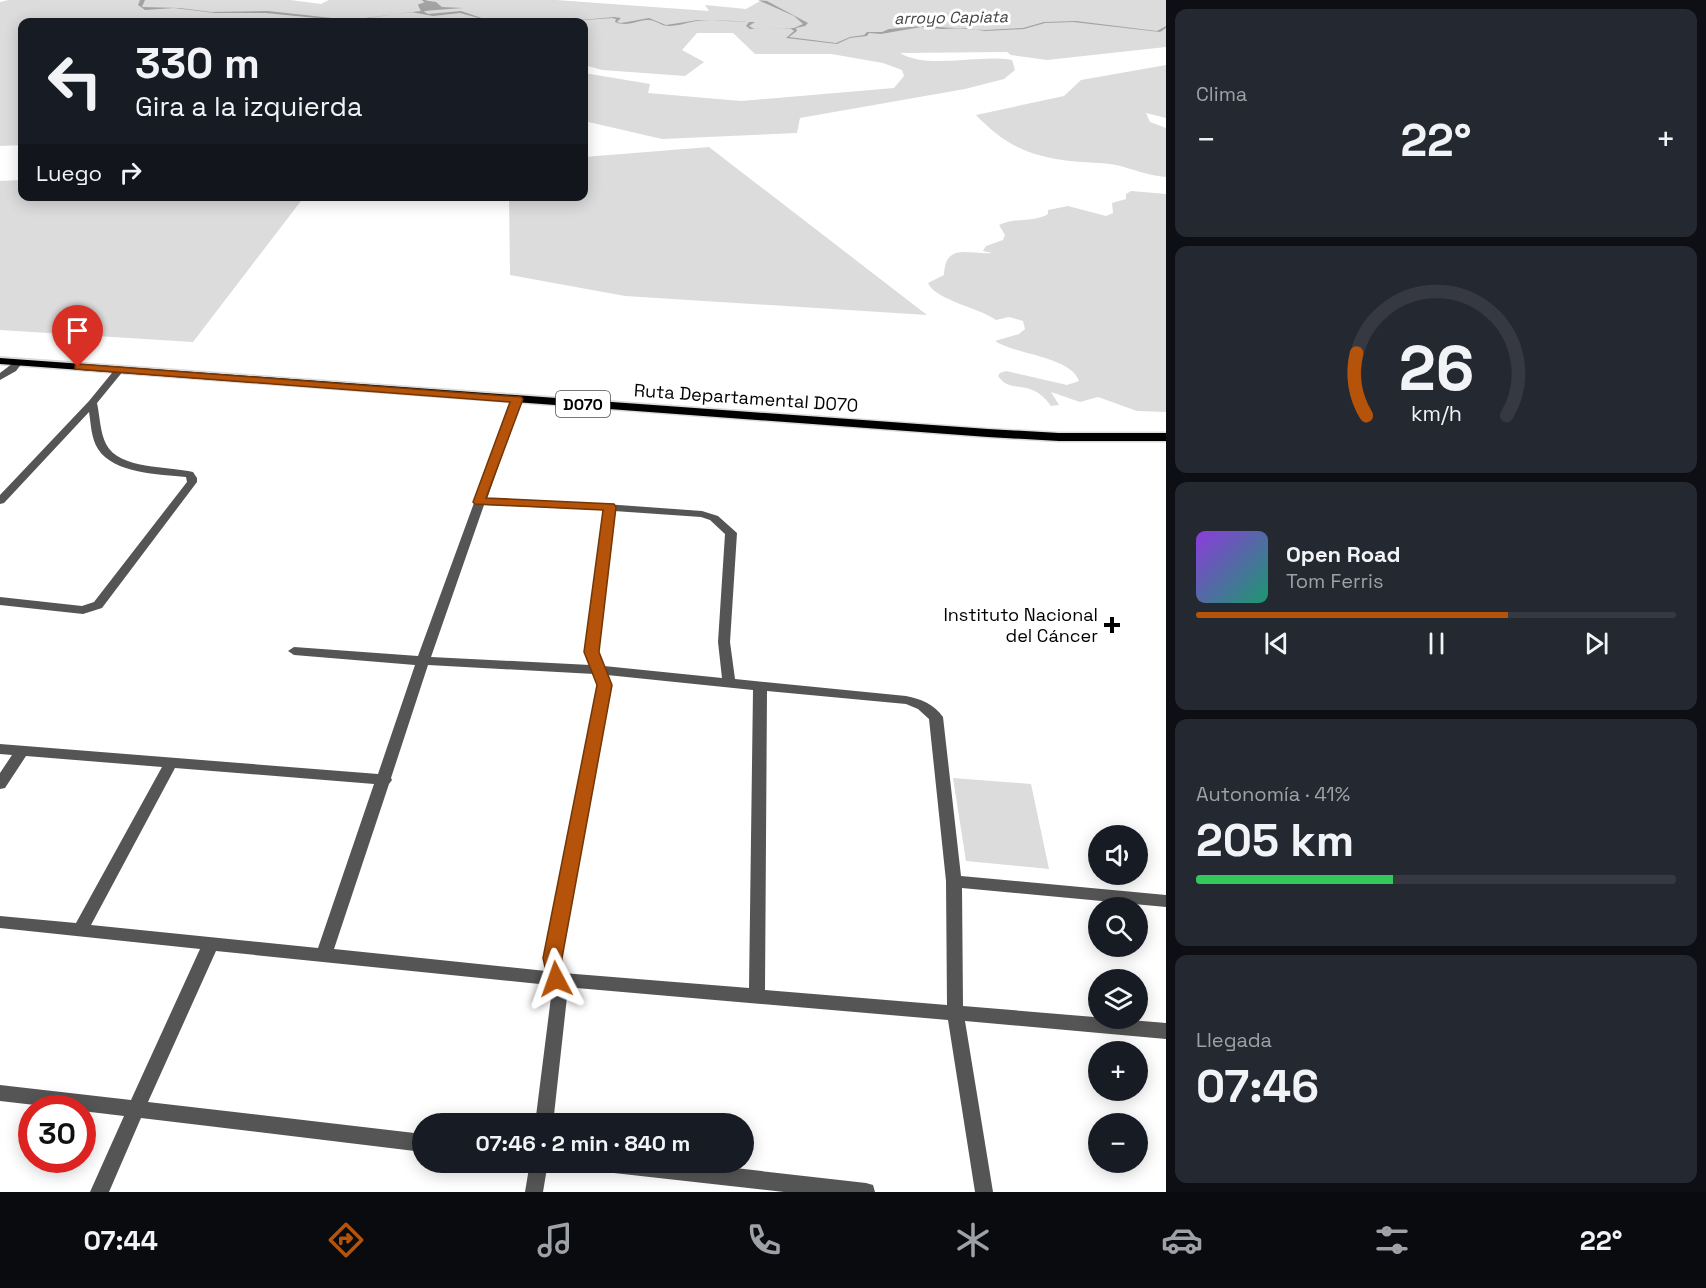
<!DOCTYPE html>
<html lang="es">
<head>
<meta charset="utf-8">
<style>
  body { margin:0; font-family:"Space Grotesk",sans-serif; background:#242831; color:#f1f3f6; height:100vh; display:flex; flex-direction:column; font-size:22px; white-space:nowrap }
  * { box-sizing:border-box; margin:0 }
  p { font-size:20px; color:#9ea1a6 }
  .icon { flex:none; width:33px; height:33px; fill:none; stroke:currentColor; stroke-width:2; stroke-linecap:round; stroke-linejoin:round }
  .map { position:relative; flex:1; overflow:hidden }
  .panel { display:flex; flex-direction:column; gap:9px; padding:9px; background:#0d0f14; width:540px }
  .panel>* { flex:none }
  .top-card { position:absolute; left:18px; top:18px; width:570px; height:183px; border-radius:12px; box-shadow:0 3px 15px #0003; background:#171b24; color:#f1f3f6; overflow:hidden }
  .tools { position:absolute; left:1088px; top:825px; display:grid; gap:12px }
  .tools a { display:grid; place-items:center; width:60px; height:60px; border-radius:50%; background:#171b24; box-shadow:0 3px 15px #0003; font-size:30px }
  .speed { position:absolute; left:18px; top:1095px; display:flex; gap:12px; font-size:30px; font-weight:700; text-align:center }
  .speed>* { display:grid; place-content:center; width:78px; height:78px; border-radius:50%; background:#171b24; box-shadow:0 3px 15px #0003; line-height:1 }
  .speed .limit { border:9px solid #d22; background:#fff; color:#111 }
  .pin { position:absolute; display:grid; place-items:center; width:51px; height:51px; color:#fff; margin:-62px -26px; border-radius:50% 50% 50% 0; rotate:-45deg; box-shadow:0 0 6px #0007 }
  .pin .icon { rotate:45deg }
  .me { position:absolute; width:66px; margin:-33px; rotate:356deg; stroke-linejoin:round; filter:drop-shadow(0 0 4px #0008) }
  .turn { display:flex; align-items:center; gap:21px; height:126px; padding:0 18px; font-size:27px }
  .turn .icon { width:78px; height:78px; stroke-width:2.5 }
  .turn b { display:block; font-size:42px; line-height:51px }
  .then { display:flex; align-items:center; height:57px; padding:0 18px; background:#0003; gap:12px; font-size:22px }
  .big { font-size:45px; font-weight:600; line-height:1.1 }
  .panel .tile { flex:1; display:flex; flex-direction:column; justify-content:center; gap:9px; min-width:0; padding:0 21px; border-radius:12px; background:#242831 }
  .panel .dial { align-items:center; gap:0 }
  .dial svg { height:156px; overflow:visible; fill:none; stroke:#363941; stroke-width:7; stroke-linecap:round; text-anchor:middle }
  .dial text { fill:#f1f3f6; stroke:none }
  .song { display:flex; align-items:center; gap:18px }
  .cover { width:72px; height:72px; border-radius:9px; background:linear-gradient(135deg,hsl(270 70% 55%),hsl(160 70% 35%)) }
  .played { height:6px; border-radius:3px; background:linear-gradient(90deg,#b45309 65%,#363941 65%) }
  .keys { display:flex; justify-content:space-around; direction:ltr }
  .heat { display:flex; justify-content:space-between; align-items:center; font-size:33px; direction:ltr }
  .charge { height:9px; border-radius:4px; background:linear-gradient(90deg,#34c759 41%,#363941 0) }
  .trip { position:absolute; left:412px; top:1113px; width:342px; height:60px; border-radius:30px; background:#171b24; box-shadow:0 3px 15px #0003; font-weight:600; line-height:60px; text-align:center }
  .dock { display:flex; height:96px; justify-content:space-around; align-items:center; background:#090b0e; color:#9ea1a6 }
  .dock .icon { width:42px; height:42px }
  .dock .selected { color:#b45309 }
  .dock b { font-size:27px; color:#f1f3f6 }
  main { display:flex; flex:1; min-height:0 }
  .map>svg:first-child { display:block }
  .green { fill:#dcdcdc }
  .water { fill:#a3a3a3 }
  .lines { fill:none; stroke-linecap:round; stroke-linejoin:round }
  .stream { stroke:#a3a3a3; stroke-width:1.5 }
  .primary-casing { stroke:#dbdbdb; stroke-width:3 }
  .street { fill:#555; fill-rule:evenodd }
  .primary { fill:#000; fill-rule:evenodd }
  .route { fill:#b45309; stroke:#753606; stroke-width:1.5 }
  .poi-dot { fill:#000; stroke:#fff; stroke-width:2 }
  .labels { text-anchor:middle; stroke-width:6; stroke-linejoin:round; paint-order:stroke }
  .far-water-label { font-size:16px; font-style:italic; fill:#444; stroke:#fff }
  .shield { fill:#fff; stroke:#4c4c4c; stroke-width:1.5 }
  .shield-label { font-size:16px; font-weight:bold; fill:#000 }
  .street-label { font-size:18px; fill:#000; stroke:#fff }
  .poi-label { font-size:18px; fill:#000; stroke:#fff; text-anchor:end }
</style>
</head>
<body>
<main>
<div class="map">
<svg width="1166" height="1192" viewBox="0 0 1166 1192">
  <rect width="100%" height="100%" fill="#fff"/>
  <g class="green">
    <path d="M 9,0 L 290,0 L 321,4 L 329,0 L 556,0 L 709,11 L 705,5 L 746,9 L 762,0 L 1166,0 L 1166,47 L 1047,60 L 1011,55 L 1007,52 L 900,53 C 928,70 978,54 1012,60 L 1015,70 L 1004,79 L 965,89 L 800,118 L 797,133 L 662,139 L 584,121 L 584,73 L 650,84 L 648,93 L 741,101 L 894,88 L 904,76 L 902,70 L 883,63 L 831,54 L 755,54 L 733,33 L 697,33 L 682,50 L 704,62 L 685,76 L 602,70 L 584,65 L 584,22 L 22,22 L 22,145 L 0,146 L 0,2 Z"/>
    <path d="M 1166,65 L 1166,118 L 1146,113 L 1150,122 L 1166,128 L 1166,177 C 1149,176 1133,169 1116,165 C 1101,162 1085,163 1070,161 C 1028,156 1005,145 976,115 L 1064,96 L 1081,80 Z"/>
    <polygon points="709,147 927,315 625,296 510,275 509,197 584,196 584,157"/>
    <polygon points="22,180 22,196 304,197 193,342 0,330 0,181"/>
    <path d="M 1131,191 L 1166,194 L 1166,412 L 1137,411 L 1098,397 L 1080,402 L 1051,392 L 1059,405 L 1051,406 C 1030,376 1012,396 998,376 L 1000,373 L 1006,371 L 1067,385 L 1079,381 C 1070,356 1016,355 995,341 L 1019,334 L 1025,329 L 1023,321 L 1009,317 L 996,320 C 980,308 935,300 928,283 L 944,275 C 945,242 969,255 992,253 L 983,251 L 986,246 L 1003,240 L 1005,235 L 999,225 C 1015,217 1034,223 1048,214 L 1048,210 L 1068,206 L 1106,216 L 1113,213 L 1112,203 L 1126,199 L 1126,194 Z"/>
    <polygon points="0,356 841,417 841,420 0,359"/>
    <polygon points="953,778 1031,784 1049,869 966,861"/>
  </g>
  <g class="water">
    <polygon points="140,0 145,0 142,7 180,8 211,12 268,11 350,20 421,11 418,5 425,3 422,0 436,2 442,7 463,8 423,11 428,14 461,11 493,22 460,13 433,16 411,12 348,21 265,13 215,13 174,8 145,10 138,5"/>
    <path d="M 758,0 L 767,1 L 808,23 L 805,26 L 796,28 L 797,31 L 789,37 L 836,43 L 850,37 L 864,35 L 867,32 L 882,32 L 889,29 L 921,26 L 985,30 L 1023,28 L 1044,22 L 1076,21 L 1157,31 L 1166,26 L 1166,28 L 1160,32 L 1073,22 L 1045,23 L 1024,29 L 985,31 L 967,28 L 942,29 L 921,27 L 881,34 L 869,33 L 867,36 L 850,38 L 837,44 L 786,38 L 794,31 L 790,28 L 750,29 L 746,26 L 749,22 C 744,21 703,20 697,21 C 688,22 679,26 669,26 C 661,26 655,19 647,20 C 635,21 627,27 615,22 L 616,19 L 612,18 L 558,22 L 614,17 L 621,18 L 617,22 L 621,23 L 649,18 L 666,25 L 698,20 L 755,22 L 749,26 L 754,29 L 794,28 L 803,24 L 794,16 Z"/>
  </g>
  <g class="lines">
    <polyline class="stream" points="423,0 428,2 419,5 422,11 427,10"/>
    <defs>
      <polygon id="primary" points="0,358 988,429 1059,433 1166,433 1166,441 1059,441 988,437 0,364"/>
    </defs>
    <use href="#primary" class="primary-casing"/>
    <g class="street">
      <polygon points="17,360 22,363 16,371 0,380 0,373"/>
      <path d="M 119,367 L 124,370 L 97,403 C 100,417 100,432 106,444 C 119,470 169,466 193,472 L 197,478 L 197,482 L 102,608 L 83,614 L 0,605 L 0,597 L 82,606 L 94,602 L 187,482 L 186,477 C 159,474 114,474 98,449 C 91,438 91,424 89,412 L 4,503 L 0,504 L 0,495 L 89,401 L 116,368 Z"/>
      <path d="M 517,396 L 522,399 L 487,499 L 591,503 L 702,511 L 718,516 L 737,533 L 730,642 L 735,679 L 906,696 C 921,699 934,704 943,717 L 961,876 L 1166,895 L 1166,907 L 962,888 L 963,1006 L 1166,1023 L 1166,1039 L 965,1021 L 993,1192 L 975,1192 L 948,1020 L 565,987 L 567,997 L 553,1124 L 535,1124 L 551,997 L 549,985 L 216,951 L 148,1102 L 423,1134 L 423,1152 L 141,1118 L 109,1192 L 90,1192 L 124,1116 L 82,1111 L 82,1108 L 61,1108 L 0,1101 L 0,1085 L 131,1100 L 200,949 L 0,928 L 0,916 L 76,923 L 162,767 L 26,756 L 5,788 L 0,789 L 0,773 L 12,755 L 0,754 L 0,744 L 378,774 L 415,665 L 294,655 L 288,651 L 294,647 L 418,656 L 512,399 ZM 484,505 L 603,510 L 586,652 L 590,665 L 431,657 ZM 614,511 L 701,517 L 710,520 L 725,534 L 718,642 L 722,678 L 604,666 L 598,652 ZM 428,665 L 594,674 L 597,685 L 544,958 L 546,971 L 334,949 L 389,784 L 392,780 L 391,778 ZM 607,675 L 753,690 L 749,988 L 563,973 L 560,958 L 611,685 ZM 767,691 L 906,704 L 918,709 L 929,719 L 946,881 L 947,1005 L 765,990 ZM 175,768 L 374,784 L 318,948 L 91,925 Z"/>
      <polygon points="530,1162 548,1162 543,1192 525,1192"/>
      <polygon points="587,1162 682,1162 866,1183 873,1185 875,1192 784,1192 596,1171 589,1168"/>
    </g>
    <use href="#primary" class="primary"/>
  </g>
  <polygon class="route" points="78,364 521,397 523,399 486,498 614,504 616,507 599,652 612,685 562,958 565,979 563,985 556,987 549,985 543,958 597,685 584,652 603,510 475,504 473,502 510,402 75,369 75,365"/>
  <path class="poi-dot" d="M1109 616h6v6h6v6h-6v6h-6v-6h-6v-6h6z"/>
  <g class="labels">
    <g class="far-water-label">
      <text transform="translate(951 17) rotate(-1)" y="6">arroyo Capiata</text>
    </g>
    <rect class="shield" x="556" y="391" width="54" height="26" rx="4.5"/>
    <g class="shield-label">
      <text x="583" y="410">D070</text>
    </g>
    <g class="street-label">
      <text transform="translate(746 398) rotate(4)" y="6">Ruta Departamental D070</text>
    </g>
    <g class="poi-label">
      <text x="1098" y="621">Instituto Nacional<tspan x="1098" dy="21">del Cáncer</tspan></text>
    </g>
  </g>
</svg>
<div class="tools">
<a><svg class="icon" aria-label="sound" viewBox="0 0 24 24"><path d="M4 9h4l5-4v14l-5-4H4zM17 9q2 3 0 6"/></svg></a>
<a><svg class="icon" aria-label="search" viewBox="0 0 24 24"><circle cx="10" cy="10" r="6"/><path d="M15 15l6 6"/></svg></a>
<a><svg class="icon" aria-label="layers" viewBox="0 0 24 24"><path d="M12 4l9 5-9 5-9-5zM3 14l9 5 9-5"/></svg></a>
<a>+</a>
<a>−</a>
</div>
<div class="speed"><div class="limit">30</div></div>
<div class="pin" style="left:78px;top:367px;background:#d93025"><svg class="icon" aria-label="arrive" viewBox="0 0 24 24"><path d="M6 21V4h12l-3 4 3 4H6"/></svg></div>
<svg class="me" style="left:556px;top:979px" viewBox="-20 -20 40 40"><path d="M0-17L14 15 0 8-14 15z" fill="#b45309" stroke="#fff" stroke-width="4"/></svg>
<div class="trip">07:46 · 2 min · 840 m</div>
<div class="top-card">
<div class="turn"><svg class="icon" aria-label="left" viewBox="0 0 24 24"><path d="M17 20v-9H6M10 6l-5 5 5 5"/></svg><div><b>330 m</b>Gira a la izquierda</div></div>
<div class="then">Luego<svg class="icon" aria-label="right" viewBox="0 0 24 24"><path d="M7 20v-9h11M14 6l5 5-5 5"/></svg></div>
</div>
</div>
<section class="panel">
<div class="tile"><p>Clima</p>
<div class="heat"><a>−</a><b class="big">22°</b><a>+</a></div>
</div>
<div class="tile dial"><svg viewBox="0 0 100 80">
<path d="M14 69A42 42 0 1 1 86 69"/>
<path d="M14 69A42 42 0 0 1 9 37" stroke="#b45309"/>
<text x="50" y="56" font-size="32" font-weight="700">26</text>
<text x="50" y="72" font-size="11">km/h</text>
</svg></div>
<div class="tile">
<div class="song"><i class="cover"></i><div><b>Open Road</b><p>Tom Ferris</p></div></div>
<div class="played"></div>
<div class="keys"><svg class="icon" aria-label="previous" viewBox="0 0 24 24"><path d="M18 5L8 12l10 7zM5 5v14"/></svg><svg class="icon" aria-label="pause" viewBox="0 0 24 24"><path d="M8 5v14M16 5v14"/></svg><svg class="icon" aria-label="next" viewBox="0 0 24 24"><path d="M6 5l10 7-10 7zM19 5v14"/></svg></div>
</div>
<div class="tile"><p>Autonomía · 41%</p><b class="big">205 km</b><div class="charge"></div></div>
<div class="tile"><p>Llegada</p><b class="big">07:46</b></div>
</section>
</main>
<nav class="dock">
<b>07:44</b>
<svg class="icon selected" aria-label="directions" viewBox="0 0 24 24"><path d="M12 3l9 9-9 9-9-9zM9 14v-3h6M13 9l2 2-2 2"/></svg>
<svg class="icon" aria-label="music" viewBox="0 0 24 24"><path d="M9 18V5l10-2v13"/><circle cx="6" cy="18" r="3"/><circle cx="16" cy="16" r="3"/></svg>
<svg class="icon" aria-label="phone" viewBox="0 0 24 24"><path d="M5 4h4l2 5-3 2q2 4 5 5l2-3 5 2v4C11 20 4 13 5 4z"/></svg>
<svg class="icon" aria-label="climate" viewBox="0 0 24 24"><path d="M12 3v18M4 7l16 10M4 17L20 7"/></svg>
<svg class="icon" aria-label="car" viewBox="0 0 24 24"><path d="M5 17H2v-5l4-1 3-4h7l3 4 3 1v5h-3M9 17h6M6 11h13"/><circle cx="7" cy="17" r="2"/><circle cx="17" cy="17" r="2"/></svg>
<svg class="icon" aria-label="filters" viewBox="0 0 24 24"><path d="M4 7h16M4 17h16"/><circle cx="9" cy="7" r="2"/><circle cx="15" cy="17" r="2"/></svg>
<b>22°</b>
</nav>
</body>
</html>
